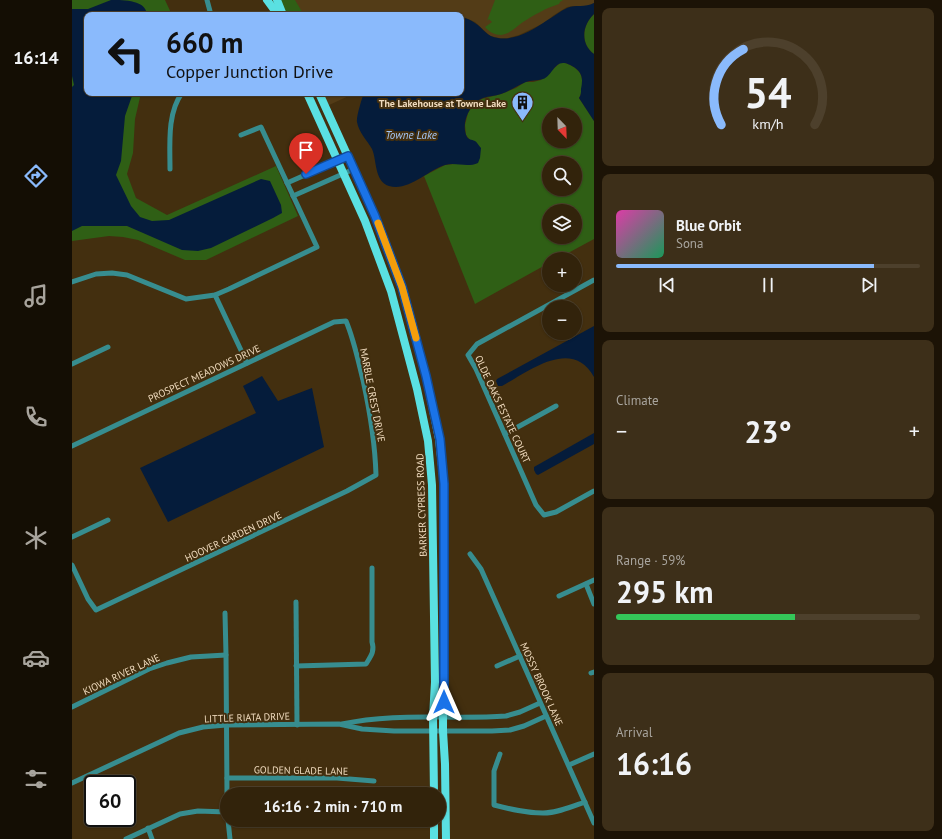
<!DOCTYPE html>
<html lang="en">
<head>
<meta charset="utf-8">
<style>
  body { margin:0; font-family:"PT Sans",sans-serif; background:#3d2f19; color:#f1f3f6; height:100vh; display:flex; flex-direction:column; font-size:15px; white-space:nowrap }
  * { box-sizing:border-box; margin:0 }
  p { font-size:13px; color:#a8a49d }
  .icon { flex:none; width:22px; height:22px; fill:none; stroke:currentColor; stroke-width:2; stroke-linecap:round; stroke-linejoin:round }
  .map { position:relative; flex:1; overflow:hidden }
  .sheet { display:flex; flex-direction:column; gap:8px; padding:8px; background:#1c1306; width:348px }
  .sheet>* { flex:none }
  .guide { position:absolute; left:12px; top:12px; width:380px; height:84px; border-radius:8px; box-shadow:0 1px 3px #0004,0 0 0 1px #4d402c; background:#8abafc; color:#111; overflow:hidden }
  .needle { width:26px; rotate:157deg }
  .controls { position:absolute; left:470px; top:108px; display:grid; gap:8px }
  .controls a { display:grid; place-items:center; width:40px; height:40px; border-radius:50%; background:#32230b; box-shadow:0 1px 3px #0004,0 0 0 1px #4d402c; font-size:20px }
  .speed { position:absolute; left:12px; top:775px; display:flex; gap:8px; font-size:20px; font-weight:700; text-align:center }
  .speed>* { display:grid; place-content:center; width:52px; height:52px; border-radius:50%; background:#32230b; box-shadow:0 1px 3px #0004,0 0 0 1px #4d402c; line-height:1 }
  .speed .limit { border:2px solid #111; border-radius:6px; background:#fff; color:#111 }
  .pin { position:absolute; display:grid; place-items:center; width:34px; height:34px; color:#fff; margin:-41px -17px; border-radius:50% 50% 50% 0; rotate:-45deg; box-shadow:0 0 4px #0007 }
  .pin .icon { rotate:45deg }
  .me { position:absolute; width:44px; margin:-22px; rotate:0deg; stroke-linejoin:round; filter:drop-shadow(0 0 3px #0008) }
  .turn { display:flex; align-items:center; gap:14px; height:84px; padding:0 16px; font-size:18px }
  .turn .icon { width:52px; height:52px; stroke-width:2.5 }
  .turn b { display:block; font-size:28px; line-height:34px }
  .big { font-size:30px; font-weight:800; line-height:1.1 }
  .sheet .card { flex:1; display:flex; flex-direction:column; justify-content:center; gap:6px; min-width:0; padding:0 14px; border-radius:8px; background:#3d2f19 }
  .sheet .dial { align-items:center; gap:0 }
  .dial svg { height:104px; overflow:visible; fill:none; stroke:#4d402c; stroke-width:7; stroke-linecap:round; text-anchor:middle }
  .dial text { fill:#f1f3f6; stroke:none }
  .song { display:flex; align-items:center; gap:12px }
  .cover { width:48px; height:48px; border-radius:6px; background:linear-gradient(135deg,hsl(320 70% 55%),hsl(150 70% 35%)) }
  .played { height:4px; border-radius:2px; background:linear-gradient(90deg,#8abafc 85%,#4d402c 85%) }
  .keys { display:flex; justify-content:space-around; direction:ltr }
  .heat { display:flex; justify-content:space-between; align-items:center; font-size:22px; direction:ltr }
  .charge { height:6px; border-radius:3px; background:linear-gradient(90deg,#34c759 59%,#4d402c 0) }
  .trip { position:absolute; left:148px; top:787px; width:226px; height:40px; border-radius:20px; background:#32230b; box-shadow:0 1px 3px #0004,0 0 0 1px #4d402c; font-weight:800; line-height:40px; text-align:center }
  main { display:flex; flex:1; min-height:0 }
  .dock { display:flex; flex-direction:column; width:72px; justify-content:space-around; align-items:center; background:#140e04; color:#a8a49d }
  .dock .icon { width:28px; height:28px }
  .dock .active { color:#8abafc }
  .dock b { font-size:18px; color:#f1f3f6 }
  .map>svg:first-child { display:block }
  .built { fill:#533c17 }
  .green { fill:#2f5f15; fill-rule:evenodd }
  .water { fill:#051c3b }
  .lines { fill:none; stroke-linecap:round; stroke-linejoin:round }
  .minor { stroke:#378d8f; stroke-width:5 }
  .primary { stroke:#5ae0e2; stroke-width:8 }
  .route-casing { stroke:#114b97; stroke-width:10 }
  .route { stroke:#1a73e8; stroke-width:7 }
  .slow { stroke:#f59e0b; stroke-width:7 }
  .labels { text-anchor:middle; stroke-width:4; stroke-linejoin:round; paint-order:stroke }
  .poi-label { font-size:10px; font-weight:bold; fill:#f1dcbf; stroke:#432f0f; text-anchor:end }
  .street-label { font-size:10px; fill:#f1dcbf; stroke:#432f0f }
  .water-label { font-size:11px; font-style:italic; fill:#a3c6f7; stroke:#432f0f }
</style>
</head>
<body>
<main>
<nav class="dock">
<b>16:14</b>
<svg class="icon active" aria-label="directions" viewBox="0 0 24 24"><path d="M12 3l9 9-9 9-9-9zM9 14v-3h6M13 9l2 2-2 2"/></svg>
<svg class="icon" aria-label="music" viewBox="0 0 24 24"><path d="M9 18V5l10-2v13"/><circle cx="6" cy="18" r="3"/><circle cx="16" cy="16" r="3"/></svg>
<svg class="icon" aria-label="phone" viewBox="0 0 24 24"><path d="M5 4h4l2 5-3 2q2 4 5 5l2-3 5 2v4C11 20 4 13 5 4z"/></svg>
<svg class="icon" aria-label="climate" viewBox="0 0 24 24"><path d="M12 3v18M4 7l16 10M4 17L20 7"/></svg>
<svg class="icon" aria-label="car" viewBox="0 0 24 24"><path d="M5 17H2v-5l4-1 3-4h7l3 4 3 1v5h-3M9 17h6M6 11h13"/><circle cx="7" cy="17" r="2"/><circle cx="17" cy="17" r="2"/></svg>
<svg class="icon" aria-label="filters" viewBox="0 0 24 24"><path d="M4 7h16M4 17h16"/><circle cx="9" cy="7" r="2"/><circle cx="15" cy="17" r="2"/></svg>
</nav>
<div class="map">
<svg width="522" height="839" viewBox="0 0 522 839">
  <rect width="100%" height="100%" fill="#432f0f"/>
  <g class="built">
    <polygon points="208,0 522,0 522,3 515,6 501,6 495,7 482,15 472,23 447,35 436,38 427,38 418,36 403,22 389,16 389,15 366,12 345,15 215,15"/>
    <polygon points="249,93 283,93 255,106"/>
  </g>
  <g class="green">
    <polygon points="0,0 93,0 100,15 15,15 15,93 69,93 63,119 61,153 55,174 64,198 95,215 204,166 226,216 134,260 113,260 66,240 51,237 37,236 0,241"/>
    <polygon points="208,0 223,0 232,15 215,15"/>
    <path d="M 423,0 L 491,0 L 488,2 L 487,4 C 474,8 462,15 451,22 C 444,27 438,34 429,35 C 423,35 417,32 413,27 L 420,22 L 417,19 L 415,21 Z"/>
    <path d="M 522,14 L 522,54 C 508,44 510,25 522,14 Z"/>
    <path d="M 488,63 C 493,62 496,64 500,66 C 510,72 511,78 510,88 C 509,92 509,95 507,98 L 522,121 L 522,239 L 485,259 L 477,259 L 477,263 L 403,304 L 352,176 L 373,165 L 382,164 L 398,140 L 394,135 L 393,125 L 396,113 L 402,104 L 410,99 L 429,94 L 444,88 L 453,82 L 461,82 L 469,80 ZM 477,115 L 503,115 L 503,141 L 477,141 ZM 477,163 L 503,163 L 503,189 L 477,189 ZM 477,211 L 503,211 L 503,237 L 477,237 Z"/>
  </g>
  <g class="water">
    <path d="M 39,0 C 53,0 74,0 75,15 L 15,15 L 15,93 L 61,93 L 53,116 L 49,161 L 44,175 L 59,206 L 68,217 L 80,221 L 97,220 L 189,179 L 198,181 L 209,205 L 210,213 L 201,218 L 139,248 L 126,251 L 110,250 L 55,226 L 10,226 L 0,231 L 0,87 L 2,85 L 0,76 L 0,9 L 16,9 Z"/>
    <path d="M 522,3 L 522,14 C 510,25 508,44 522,54 L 522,121 L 507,98 C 509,95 509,93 509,89 C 511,79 511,72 500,66 C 498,65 495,63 492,63 C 482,62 480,76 471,79 C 466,81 458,80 454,82 C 446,85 438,91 429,94 C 423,96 417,96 411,98 C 398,103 388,123 395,137 C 397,140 399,139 403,141 C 405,142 407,146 409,148 L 408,158 L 406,163 C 395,168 384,162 373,165 C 356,170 336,192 317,186 C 302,181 305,160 300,149 C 295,140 287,133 285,122 C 284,117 290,98 292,93 L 389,93 L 389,17 C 394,18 399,20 403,23 C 411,28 415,37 426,38 C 442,41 461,30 474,21 C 481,17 488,11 495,8 C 504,4 513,8 522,3 Z"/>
    <path d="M 522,326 L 522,377 C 500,337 457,371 430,386 L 426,386 L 424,381 L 425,379 Z"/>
    <polygon points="190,376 206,401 240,388 252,447 96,522 68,468 184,413 171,386"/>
    <polygon points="522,433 522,444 466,475 464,474 462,470 462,467"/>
  </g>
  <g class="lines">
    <g class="minor">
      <polyline points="135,0 139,15"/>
      <path d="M 98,169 C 98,145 95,113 110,93"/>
      <polyline points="215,183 276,156"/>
      <polyline points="221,196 282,169"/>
      <polyline points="522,280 405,344 396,355 404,369 464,505 472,515 484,512 522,491"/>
      <polyline points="0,282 24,274 40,273 55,275 114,299 143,295 157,289 245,247 189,127 169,135"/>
      <polyline points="143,295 175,363"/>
      <polyline points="0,364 36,347"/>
      <polyline points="433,434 484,406"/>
      <path d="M 0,446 L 262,322 L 274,321 C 282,340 286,360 291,380 C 298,412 303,442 304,475 L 275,491 L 24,610 L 16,599 L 0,565"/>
      <polyline points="0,537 36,520"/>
      <polyline points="398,554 409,569 522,823"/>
      <polyline points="514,584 522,604"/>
      <polyline points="487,596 522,580"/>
      <polyline points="224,602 225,725"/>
      <polyline points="153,613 154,655 155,794"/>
      <path d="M 224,666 L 294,664 C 299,656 303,651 300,642 L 300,568"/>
      <polyline points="425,666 448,656"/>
      <polyline points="519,673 522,672"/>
      <polyline points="0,707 77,669 95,663 119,657 154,655"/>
      <path d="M 270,724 C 324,712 379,720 434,716 L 448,712 L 468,703"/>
      <path d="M 428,754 L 422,771 L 422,805 C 438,809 454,813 471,813 C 485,813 499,807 513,802"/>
      <polyline points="497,765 522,754"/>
      <polyline points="155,778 265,778 302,781"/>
      <polyline points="0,783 107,733 131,727 154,725 267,724 290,729 322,731 420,731 438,730 452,726 474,716"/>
      <polyline points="156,820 158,839"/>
      <polyline points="76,828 80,839"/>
      <polyline points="54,839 108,814 126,811 155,812"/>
    </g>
    <g class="primary">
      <polyline points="195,0 206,15"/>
      <polyline points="205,0 211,15"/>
      <polyline points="235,93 293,221 319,291 345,389 356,441 360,485 363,682 361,717 362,794"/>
      <polyline points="247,93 303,216 330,287 354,376 367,439 372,484 371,731 373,764 374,839"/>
      <polyline points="362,820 362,839"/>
    </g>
  </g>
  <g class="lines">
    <defs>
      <polyline id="route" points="234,174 276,156 303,216 330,287 354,376 368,439 372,484 372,702"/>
    </defs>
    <use href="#route" class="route-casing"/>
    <use href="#route" class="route"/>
    <polyline class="slow" points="306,223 330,287 344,338"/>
  </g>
  <defs>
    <symbol id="building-pin" viewBox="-11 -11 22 30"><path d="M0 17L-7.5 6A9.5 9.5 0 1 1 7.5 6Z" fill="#8abafc" stroke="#432f0f"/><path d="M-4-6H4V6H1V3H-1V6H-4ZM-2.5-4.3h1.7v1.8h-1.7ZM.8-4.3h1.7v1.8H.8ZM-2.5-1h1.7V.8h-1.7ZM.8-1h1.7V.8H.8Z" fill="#111"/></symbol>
  </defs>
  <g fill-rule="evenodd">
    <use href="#building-pin" x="438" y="90" width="25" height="34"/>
  </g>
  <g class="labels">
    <g class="poi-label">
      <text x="434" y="107">The Lakehouse at Towne Lake</text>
    </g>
    <g class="street-label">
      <text transform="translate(132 373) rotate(-25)" y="4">PROSPECT MEADOWS DRIVE</text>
      <text transform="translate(301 395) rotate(79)" y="4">MARBLE CREST DRIVE</text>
      <text transform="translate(431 409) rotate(65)" y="4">OLDE OAKS ESTATE COURT</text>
      <text transform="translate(349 505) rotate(-92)" y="4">BARKER CYPRESS ROAD</text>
      <text transform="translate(161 536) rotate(-25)" y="4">HOOVER GARDEN DRIVE</text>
      <text transform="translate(49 674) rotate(-25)" y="4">KIOWA RIVER LANE</text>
      <text transform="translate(470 684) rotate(66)" y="4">MOSSY BROOK LANE</text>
      <text transform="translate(175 717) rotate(-2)" y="4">LITTLE RIATA DRIVE</text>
      <text transform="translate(229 770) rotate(1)" y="4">GOLDEN GLADE LANE</text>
    </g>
    <g class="water-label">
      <text x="339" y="139">Towne Lake</text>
    </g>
  </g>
</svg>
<div class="controls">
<a><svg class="needle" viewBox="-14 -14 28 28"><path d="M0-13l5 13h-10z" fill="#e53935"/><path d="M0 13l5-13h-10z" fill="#a8a49d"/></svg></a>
<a><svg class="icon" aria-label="search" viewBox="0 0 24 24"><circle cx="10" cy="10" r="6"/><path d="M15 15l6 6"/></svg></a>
<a><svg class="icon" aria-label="layers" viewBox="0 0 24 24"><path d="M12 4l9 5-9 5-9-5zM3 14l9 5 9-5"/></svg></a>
<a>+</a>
<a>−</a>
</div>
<div class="speed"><div class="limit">60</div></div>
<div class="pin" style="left:234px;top:174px;background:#d93025"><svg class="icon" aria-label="arrive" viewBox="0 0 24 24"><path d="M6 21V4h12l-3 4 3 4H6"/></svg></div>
<svg class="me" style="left:372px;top:702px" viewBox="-20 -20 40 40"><path d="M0-17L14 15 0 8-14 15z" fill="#1a73e8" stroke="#fff" stroke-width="4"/></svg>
<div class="trip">16:16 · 2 min · 710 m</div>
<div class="guide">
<div class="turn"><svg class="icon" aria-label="left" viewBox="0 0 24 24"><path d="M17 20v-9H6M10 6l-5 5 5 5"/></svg><div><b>660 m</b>Copper Junction Drive</div></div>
</div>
</div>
<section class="sheet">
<div class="card dial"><svg viewBox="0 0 100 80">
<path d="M14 69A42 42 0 1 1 86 69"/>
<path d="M14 69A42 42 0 0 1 31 11" stroke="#8abafc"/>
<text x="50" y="56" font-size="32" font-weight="700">54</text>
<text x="50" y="72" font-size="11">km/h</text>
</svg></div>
<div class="card">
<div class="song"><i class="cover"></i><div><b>Blue Orbit</b><p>Sona</p></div></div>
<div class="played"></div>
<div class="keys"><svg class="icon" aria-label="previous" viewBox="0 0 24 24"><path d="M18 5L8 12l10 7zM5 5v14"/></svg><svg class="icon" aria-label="pause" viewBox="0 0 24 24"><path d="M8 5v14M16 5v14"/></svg><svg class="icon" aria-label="next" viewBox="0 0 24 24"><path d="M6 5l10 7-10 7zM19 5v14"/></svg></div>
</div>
<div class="card"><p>Climate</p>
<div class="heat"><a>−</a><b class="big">23°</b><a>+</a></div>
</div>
<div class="card"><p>Range · 59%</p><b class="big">295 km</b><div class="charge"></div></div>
<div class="card"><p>Arrival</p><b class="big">16:16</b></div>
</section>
</main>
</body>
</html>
